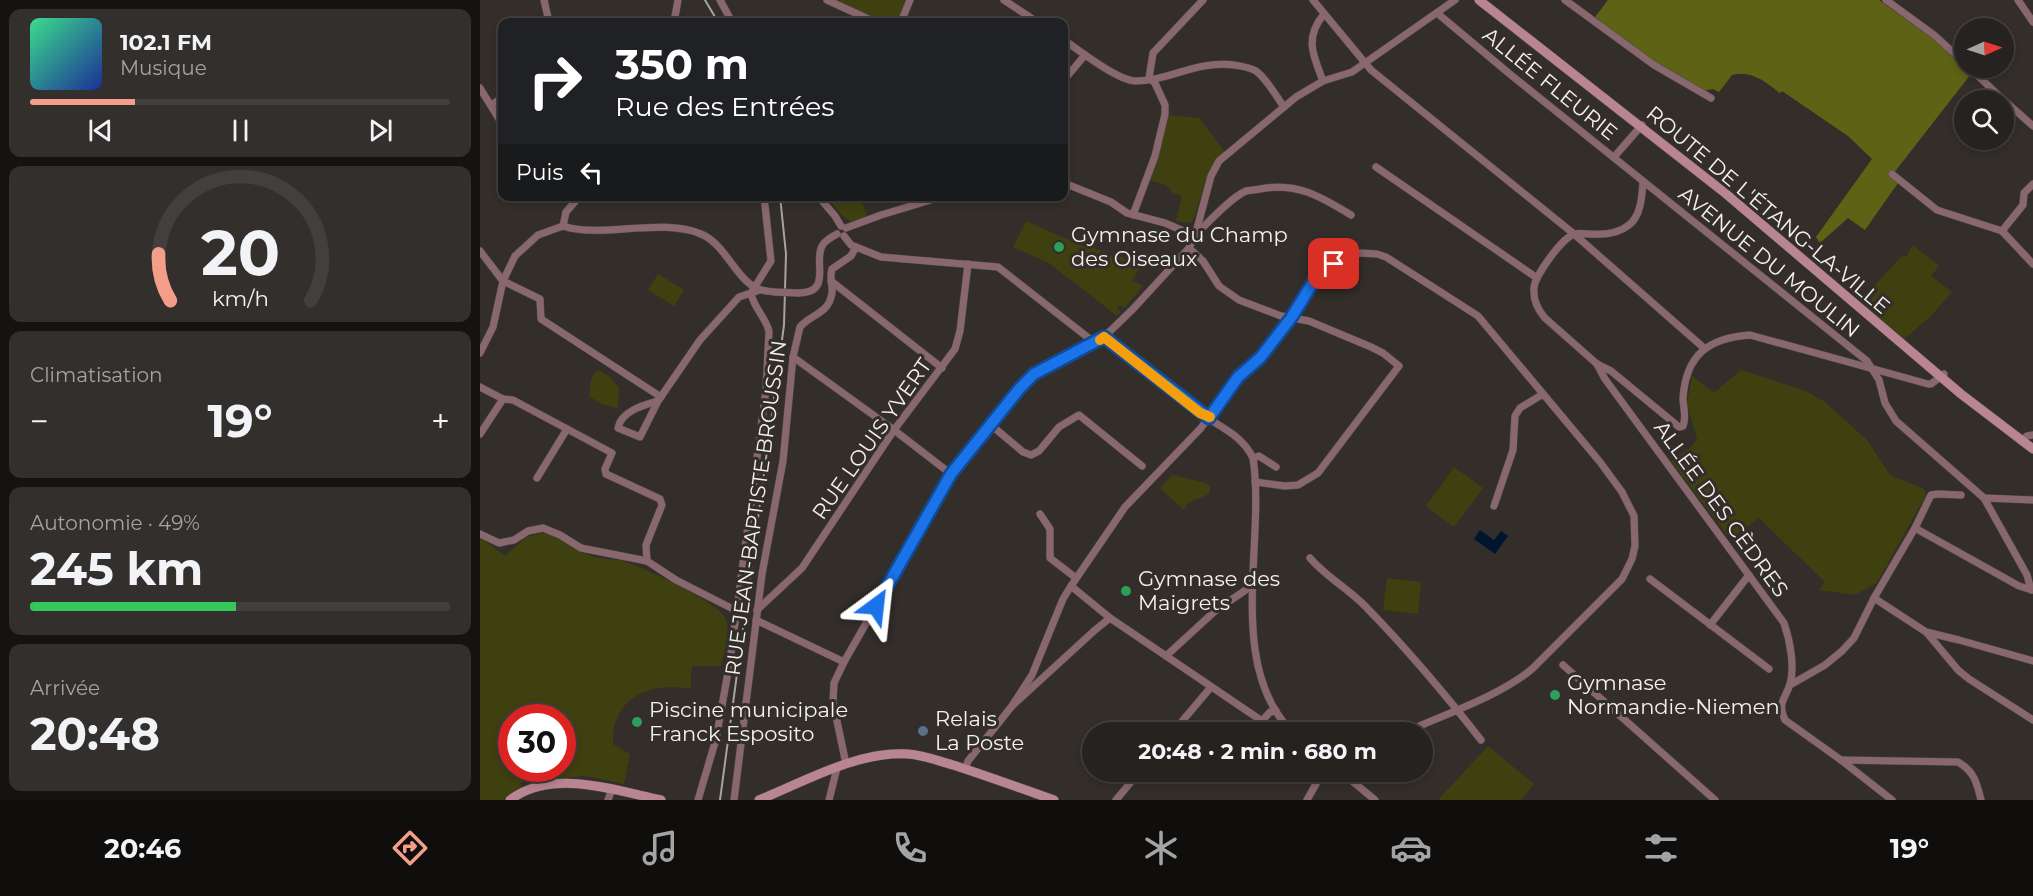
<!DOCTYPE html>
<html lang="fr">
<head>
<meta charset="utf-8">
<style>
  body { margin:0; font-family:Montserrat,sans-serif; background:#322f2d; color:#f1f3f6; height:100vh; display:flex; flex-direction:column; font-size:22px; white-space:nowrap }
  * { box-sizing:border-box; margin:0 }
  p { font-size:20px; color:#a4a4a5 }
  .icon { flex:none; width:33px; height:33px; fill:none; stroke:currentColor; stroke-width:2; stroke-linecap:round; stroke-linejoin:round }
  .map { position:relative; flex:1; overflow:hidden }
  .panel { display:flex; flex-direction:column; gap:9px; padding:9px; background:#151312; width:480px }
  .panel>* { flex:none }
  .guide { position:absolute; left:18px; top:18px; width:570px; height:183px; border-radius:12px; box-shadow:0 3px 9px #0003,0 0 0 2px #423f3e; background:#202124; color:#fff; overflow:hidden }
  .needle { width:39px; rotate:87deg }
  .controls { position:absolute; left:1474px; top:18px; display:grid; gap:12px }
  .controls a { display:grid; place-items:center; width:60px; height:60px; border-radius:50%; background:#262220; box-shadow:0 3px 9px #0003,0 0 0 2px #423f3e; font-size:30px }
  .speed { position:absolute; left:18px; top:704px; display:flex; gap:12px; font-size:30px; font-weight:700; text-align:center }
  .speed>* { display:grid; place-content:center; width:78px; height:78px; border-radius:50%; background:#262220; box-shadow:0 3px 9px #0003,0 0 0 2px #423f3e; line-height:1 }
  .speed .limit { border:9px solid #d22; background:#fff; color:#111 }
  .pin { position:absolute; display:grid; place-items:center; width:51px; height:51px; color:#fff; margin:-26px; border-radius:12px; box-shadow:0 3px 9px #0006 }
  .me { position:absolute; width:66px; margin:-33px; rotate:30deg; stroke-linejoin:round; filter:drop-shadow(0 0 4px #0008) }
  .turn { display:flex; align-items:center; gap:21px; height:126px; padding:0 18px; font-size:27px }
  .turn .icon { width:78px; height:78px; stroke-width:2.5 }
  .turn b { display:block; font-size:42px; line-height:51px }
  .then { display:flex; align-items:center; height:57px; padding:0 18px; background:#0003; gap:12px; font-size:22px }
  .big { font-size:45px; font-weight:700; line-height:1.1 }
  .panel .tile { flex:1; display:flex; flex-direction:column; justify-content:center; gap:9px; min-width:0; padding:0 21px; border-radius:12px; background:#322f2d }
  .panel .dial { align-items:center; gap:0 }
  .dial svg { height:156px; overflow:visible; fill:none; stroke:#423f3e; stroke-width:7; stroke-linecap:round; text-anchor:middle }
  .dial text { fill:#f1f3f6; stroke:none }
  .song { display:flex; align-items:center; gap:18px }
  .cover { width:72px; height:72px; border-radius:9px; background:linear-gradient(135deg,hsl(150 70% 55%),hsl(230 70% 35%)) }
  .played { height:6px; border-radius:3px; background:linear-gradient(90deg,#f49e8a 25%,#423f3e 25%) }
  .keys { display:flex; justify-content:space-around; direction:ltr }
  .heat { display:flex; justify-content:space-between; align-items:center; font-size:33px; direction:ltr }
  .charge { height:9px; border-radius:4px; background:linear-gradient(90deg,#34c759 49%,#423f3e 0) }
  .trip { position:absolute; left:602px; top:722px; width:351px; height:60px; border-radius:30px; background:#262220; box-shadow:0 3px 9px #0003,0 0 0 2px #423f3e; font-weight:700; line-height:60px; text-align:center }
  .tabs { display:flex; height:96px; justify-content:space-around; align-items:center; background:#0f0e0d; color:#a4a4a5 }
  .tabs .icon { width:42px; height:42px }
  .tabs .selected { color:#f49e8a }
  .tabs b { font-size:27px; color:#f1f3f6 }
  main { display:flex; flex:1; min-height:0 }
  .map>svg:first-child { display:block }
  .green { fill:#3e4010; fill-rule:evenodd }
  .forest { fill:#5e6214 }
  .water { fill:#00152e }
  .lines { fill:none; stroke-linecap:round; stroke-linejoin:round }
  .street-casing { stroke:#4e4945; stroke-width:8 }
  .secondary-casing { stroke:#4e4945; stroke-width:10 }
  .street { stroke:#88676f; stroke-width:7 }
  .secondary { stroke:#b98592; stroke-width:9 }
  .rail { stroke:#a7a3a0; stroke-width:2 }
  .street-bridge-casing { stroke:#4e4945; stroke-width:8; stroke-linecap:butt }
  .street-bridge { stroke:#88676f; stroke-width:7 }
  .route-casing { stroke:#114b97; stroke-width:15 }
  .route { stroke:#1a73e8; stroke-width:10 }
  .slow { stroke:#f59e0b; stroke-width:10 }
  .leisure-dot { fill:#2e9e5b; stroke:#332e2a; stroke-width:2 }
  .service-dot { fill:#5c6f8a; stroke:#332e2a; stroke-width:2 }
  .labels { text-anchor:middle; stroke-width:6; stroke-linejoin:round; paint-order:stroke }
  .street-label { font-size:21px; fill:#f4f1ee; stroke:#332e2a }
  .poi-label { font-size:21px; fill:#f4f1ee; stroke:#332e2a; text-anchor:start }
</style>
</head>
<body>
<main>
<section class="panel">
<div class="tile">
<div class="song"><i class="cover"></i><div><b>102.1 FM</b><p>Musique</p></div></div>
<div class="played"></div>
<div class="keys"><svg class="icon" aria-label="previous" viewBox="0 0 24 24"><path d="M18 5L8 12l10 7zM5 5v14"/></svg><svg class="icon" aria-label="pause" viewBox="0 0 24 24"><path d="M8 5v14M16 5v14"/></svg><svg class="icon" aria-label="next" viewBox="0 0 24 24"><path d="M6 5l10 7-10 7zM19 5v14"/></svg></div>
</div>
<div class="tile dial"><svg viewBox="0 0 100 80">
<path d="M14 69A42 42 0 1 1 86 69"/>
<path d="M14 69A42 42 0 0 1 8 45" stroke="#f49e8a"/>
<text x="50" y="56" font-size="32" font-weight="700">20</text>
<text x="50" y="72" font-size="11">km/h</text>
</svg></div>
<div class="tile"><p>Climatisation</p>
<div class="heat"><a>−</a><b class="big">19°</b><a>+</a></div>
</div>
<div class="tile"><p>Autonomie · 49%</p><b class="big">245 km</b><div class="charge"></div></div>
<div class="tile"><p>Arrivée</p><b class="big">20:48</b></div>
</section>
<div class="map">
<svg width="1553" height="800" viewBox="0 0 1553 800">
  <rect width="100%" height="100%" fill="#332e2a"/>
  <g class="green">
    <polygon points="353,0 428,0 419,22 398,22"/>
    <path d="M 687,115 L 719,118 L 745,152 C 723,172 724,197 712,222 L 707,223 L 696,221 L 702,196 L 693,193 L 686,185 L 669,180 Z"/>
    <polygon points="346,197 383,197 381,198 387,216 371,222 363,216"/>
    <polygon points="546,221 605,247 612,247 634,257 635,254 655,263 659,269 652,280 663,286 644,308 639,305 637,308 641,311 637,316 569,263 533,247"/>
    <polygon points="1433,245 1459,266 1451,276 1472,292 1451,316 1424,339 1385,306 1398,291 1394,286 1422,256 1426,257"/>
    <polygon points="178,274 204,290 194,306 168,290"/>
    <path d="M 119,370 L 130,377 L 139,388 L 138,408 L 121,404 L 109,396 C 111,386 109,375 119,370 Z"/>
    <polygon points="1261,370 1326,391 1345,402 1387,440 1410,475 1444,489 1446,495 1397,583 1375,595 1339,590 1345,582 1279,518 1250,539 1191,461 1211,447 1217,439 1207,404 1212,376 1234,393"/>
    <polygon points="974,467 1003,488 974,527 946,506"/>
    <polygon points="692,475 726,483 730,487 729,494 708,503 704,510 680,488"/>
    <path d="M 61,533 C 79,535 94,549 111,556 C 121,560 133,558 143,561 C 163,567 233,600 244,616 C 252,629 244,652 241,666 L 213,666 L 211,672 L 211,689 C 170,681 131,698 133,744 L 150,754 L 144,784 L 105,776 L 66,779 L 64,772 L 54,775 L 54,778 L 44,779 L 41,784 L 42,786 L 23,800 L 0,800 L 0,537 L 25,556 L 46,537 ZM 32,717 L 82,717 L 82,768 L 32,768 Z"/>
    <polygon points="907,578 941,582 938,614 903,610"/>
    <polygon points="1008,746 1054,784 1041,800 958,800"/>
  </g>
  <path class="forest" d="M 1128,0 L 1399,0 L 1452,38 L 1491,74 L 1413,174 L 1418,183 L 1385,230 L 1368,218 L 1340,243 L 1336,237 L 1392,159 L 1368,136 L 1302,91 L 1300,93 C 1285,82 1272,70 1252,75 L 1239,92 L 1233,89 L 1222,91 L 1173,63 L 1115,17 Z"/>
  <polygon class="water" points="1000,530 1014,540 1021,531 1028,536 1015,554 994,539"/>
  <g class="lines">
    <defs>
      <g id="street">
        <polyline points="64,0 69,22"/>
        <polyline points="240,0 252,22"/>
        <polyline points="347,0 395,22"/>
        <polyline points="524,0 557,22"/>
        <polyline points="833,0 891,70 1094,234 1224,348"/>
        <polyline points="1085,0 1174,65 1231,98"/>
        <polyline points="1406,0 1454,35 1485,63"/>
        <polyline points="1538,0 1553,22"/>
        <polyline points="957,13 1031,75 1387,361 1399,380 1405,403 1416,421 1504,498 1547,575 1551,590"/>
        <polyline points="194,22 198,0"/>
        <polyline points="421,22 430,0"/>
        <path d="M 584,40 C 600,51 637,80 655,81 C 690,81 716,60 754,65 C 761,66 769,67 776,71 C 787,79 796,96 804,107"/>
        <polyline points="1490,68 1518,95 1553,126"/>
        <polyline points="669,78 673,53 723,0"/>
        <polyline points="584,80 605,55"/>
        <path d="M 843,81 C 833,55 824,38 844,14"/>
        <polyline points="0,88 22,124"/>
        <polyline points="11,105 22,98"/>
        <polyline points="1134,157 1162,125"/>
        <polyline points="896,167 1057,278"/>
        <polyline points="1412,174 1457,210 1522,231 1553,264"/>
        <path d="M 1163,182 C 1162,196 1161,216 1149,225 C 1138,234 1122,235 1109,234 C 1105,234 1099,233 1095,234 C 1083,236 1054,277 1054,288 C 1053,299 1058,310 1065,318 L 1117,364 L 1131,371 L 1199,427 L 1203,426 C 1207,417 1203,408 1203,398 C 1206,355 1228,338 1270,335 L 1448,384 L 1451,384 L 1464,374"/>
        <polyline points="584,183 631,202 647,213 685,223 715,236"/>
        <polyline points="338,196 355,216 361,226"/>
        <polyline points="653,215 675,156 685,114 685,105 675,83 669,78"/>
        <path d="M 83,226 C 122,239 180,217 221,234 C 244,243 255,277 276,288 C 282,291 288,291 294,292"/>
        <polyline points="83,226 86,212 100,196"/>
        <polyline points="366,228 401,215 464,196"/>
        <polyline points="1522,231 1543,205 1544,193 1553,184"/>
        <path d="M 716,234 C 729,222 750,198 766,191 C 770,190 775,190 780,189 C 817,182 840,196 871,215"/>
        <polyline points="364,236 371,245 401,257 518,267 615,343"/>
        <polyline points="709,248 723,261 739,286 759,300 801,316 829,321 891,347 903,353 919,366 838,473 818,485 805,486 775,482"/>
        <polyline points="0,251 23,281 60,299 61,319 181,397"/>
        <polyline points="351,281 462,368"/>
        <path d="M 318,293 C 353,293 333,262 342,246 C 345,240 352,237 357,234"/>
        <path d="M 624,337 C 657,361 687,389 720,413 C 740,427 762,435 773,458 C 786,542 745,664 812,732"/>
        <polyline points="0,353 13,327 23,281 35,256 58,235 83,226"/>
        <polyline points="313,357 414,430 471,474"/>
        <path d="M 1117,364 L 1125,379 L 1304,623 C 1310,641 1315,666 1310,684 C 1305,700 1297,702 1305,720 L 1361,760 L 1412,800"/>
        <polyline points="0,387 23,399 33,400 132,453 125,469 126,474 180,499 182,505 166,545 167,561"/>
        <path d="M 178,401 C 164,405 141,411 138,428 L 160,437 L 178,401 L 220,340 L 259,297 L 280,290"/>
        <polyline points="511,425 543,452 551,455 559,451 579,427 599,415 662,466"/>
        <polyline points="0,434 23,399"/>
        <polyline points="1541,441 1547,436 1553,435"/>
        <polyline points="773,458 779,456 796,467"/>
        <polyline points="57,478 87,429"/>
        <polyline points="1504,498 1553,500"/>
        <polyline points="1014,506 1033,450 1035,416 1040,408 1063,394"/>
        <polyline points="560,514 570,529 570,558 596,578"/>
        <polyline points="1435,528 1539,586 1552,590"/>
        <polyline points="0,534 19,543 34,540 48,531 63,528 80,535 101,548 167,561 196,580 257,611"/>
        <path d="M 830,558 C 846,577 869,589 886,607 C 927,649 965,694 1001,740"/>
        <polyline points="1170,579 1289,669"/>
        <polyline points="591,586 630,618 782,721 790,712 796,711"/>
        <polyline points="1394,598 1446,632 1479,640 1553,661"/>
        <polyline points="277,610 322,568 414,430 475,349 480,331 488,264"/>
        <polyline points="276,620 364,662"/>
        <polyline points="1230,625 1269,575"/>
        <polyline points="1447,633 1478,670 1489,679 1553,720"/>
        <polyline points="686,656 735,611 773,585"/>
        <polyline points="1083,665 1235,800"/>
        <polyline points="1310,685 1345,665 1362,651 1374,638 1394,598 1435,528 1451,495 1458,494 1481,495"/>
        <path d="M 532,706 L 552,675 L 583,599 L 591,586 L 645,507 L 721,428 L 758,377 L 780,358 L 811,318 L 837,276 L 854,264 L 871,256 L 880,253 L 897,254 L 906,257 L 998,316 L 1120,462 L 1142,492 L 1154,516 L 1155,546 L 1152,559 L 1142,579 L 1052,669 C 1020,696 965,714 926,732"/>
        <polyline points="693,732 731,687"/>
        <path d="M 1361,760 L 1478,762 C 1494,771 1497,783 1501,800"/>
        <polyline points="366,764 353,702 354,683 364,662 471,474 540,388 554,374 624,337 653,309 709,248 715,236 731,176 739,161 816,97 843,81 872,72 975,0"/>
        <polyline points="485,769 488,761 532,706 615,630 630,618"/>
        <path d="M 839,771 C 845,781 855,781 861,771"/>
        <polyline points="860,773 865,775 895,800"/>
        <polyline points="128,800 132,789"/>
        <path d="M 218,800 L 236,739 L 250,661 L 286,390 L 289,331 C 285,316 273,307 271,293 L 291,261 L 284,196"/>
        <path d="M 254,800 L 282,574 L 303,461 L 313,357 L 320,327 C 331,314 349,314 352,293 C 353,285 349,277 352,269 L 371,256 L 376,247"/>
        <polyline points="349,800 357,768"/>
        <polyline points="636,800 660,771"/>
        <polyline points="827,800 841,775"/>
      </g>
      <g id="secondary">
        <polyline points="999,0 1245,193 1481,394 1553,449"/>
        <path d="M 30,800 C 72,768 134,790 181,800"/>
        <path d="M 279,800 C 326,781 377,751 428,754 C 444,755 458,761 473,765 C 507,776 540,788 574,800"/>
      </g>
    </defs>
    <use href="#street" class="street-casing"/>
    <use href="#secondary" class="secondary-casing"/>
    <use href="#street" class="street"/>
    <use href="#secondary" class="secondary"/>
    <g class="rail">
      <polyline points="225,0 238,22"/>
      <polyline points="240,800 304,325 306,254 300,196"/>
    </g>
    <defs>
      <polyline id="street-bridge" points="294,292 318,293"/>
    </defs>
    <use href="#street-bridge" class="street-bridge-casing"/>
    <use href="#street-bridge" class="street-bridge"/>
  </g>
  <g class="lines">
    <defs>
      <polyline id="route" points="396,606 471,474 540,388 554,374 624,337 729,418 758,377 780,358 811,318 837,276 854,264"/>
    </defs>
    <use href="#route" class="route-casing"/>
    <use href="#route" class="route"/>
    <polyline class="slow" points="620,340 624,337 720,413 730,417"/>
  </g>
  <g class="leisure-dot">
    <circle cx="579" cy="247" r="6"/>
    <circle cx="646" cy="591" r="6"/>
    <circle cx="1075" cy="695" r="6"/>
    <circle cx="157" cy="722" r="6"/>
  </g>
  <circle class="service-dot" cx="443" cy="731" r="6"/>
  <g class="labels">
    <g class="street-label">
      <text transform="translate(1070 84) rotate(39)" y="7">ALLÉE FLEURIE</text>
      <text transform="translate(1288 210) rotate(40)" y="7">ROUTE DE L'ÉTANG-LA-VILLE</text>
      <text transform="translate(1289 262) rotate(39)" y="7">AVENUE DU MOULIN</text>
      <text transform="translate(392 439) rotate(-55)" y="7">RUE LOUIS YVERT</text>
      <text transform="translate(276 508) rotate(-82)" y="7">RUE JEAN-BAPTISTE BROUSSIN</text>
      <text transform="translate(1241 509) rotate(54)" y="7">ALLÉE DES CÈDRES</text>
    </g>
    <g class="poi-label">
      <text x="591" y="242">Gymnase du Champ<tspan x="591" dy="24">des Oiseaux</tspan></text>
      <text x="658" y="586">Gymnase des<tspan x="658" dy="24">Maigrets</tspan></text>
      <text x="1087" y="690">Gymnase<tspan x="1087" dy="24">Normandie-Niemen</tspan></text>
      <text x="169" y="717">Piscine municipale<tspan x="169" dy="24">Franck Esposito</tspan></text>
      <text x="455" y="726">Relais<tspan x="455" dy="24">La Poste</tspan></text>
    </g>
  </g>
</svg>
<div class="controls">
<a><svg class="needle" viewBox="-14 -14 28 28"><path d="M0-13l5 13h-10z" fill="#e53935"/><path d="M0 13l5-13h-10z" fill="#a4a4a5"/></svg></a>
<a><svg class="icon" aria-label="search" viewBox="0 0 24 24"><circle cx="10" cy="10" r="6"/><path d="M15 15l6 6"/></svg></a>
</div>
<div class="speed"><div class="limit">30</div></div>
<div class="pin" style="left:854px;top:264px;background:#d93025"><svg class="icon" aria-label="arrive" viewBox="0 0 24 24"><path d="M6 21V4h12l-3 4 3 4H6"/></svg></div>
<svg class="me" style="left:396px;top:606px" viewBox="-20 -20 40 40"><path d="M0-17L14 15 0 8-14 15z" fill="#1a73e8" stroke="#fff" stroke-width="4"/></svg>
<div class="trip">20:48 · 2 min · 680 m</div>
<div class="guide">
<div class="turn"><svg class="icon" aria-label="right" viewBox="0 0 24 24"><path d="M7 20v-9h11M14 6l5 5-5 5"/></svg><div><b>350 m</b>Rue des Entrées</div></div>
<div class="then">Puis<svg class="icon" aria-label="left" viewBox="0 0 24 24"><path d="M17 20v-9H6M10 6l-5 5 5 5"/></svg></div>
</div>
</div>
</main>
<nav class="tabs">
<b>20:46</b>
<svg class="icon selected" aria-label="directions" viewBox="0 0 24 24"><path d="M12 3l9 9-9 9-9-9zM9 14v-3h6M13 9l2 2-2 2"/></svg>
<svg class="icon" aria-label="music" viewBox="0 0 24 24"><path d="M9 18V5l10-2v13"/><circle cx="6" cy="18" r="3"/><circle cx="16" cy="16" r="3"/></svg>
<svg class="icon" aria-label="phone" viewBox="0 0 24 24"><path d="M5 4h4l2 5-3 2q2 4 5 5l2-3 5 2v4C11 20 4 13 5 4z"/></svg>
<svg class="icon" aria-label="climate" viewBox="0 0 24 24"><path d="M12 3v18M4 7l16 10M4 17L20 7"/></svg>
<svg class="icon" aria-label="car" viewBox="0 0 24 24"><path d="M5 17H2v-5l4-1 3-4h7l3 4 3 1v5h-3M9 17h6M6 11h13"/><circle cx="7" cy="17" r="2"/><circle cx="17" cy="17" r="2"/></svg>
<svg class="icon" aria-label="filters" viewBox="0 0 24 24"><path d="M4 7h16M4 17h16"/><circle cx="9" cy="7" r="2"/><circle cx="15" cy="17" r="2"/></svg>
<b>19°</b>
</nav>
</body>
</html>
